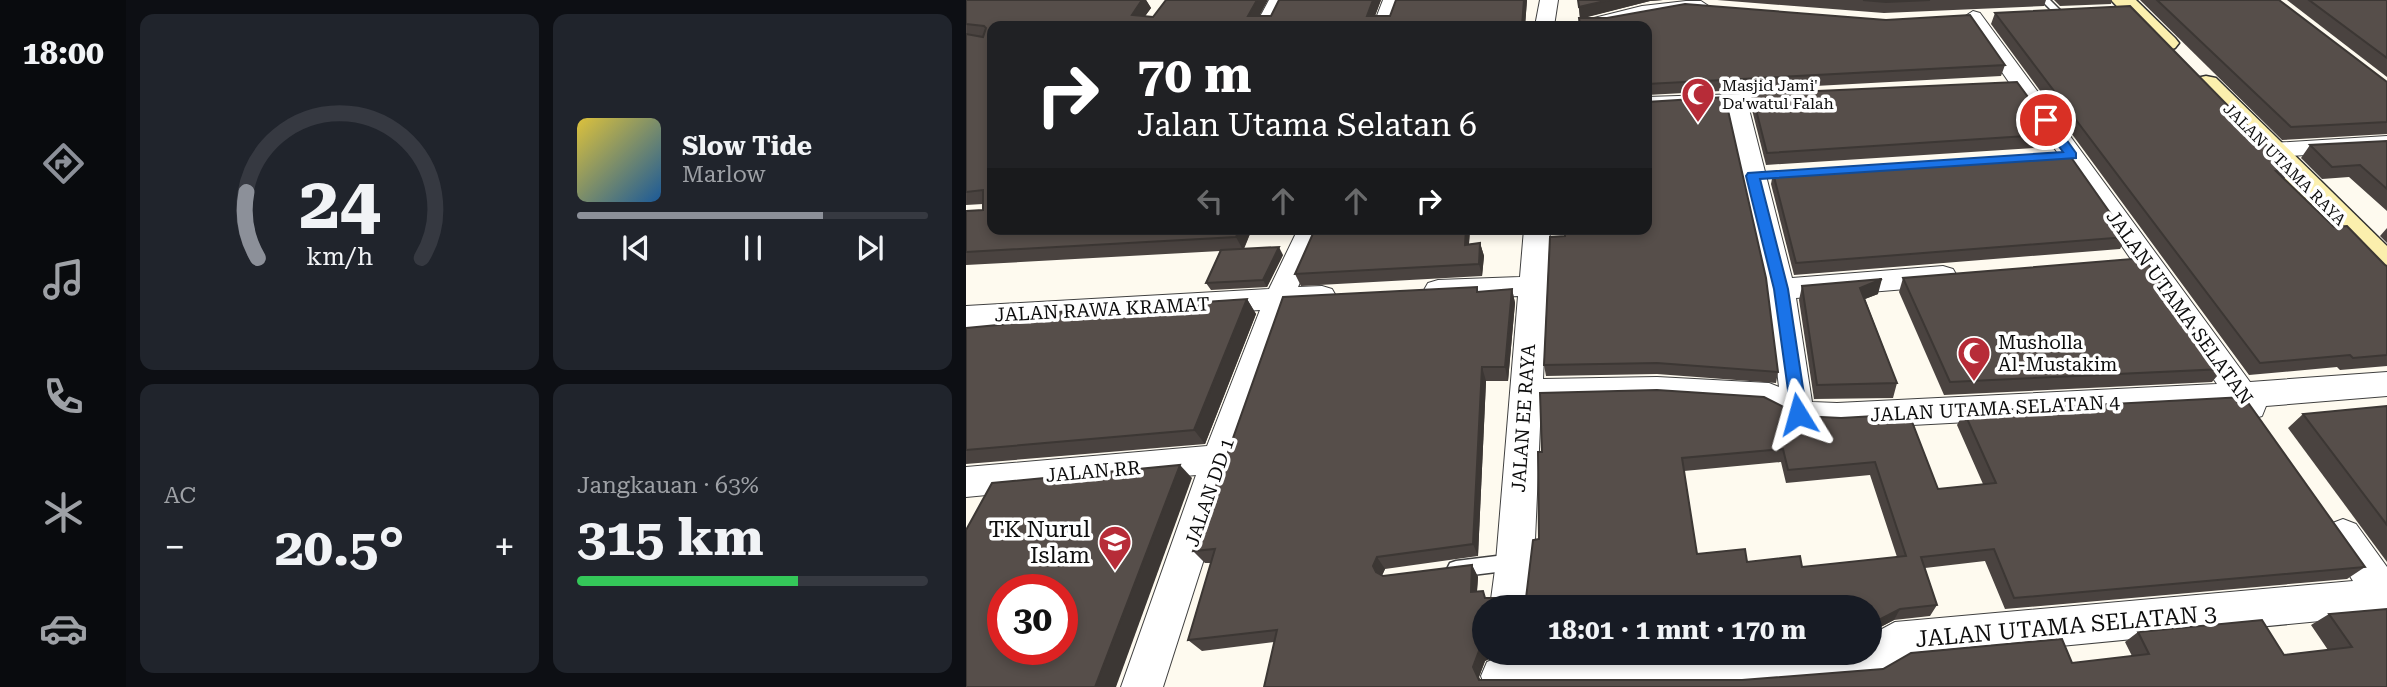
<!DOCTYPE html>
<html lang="id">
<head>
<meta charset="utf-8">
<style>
  body { margin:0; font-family:"Roboto Serif",serif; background:#20242c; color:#f1f3f6; height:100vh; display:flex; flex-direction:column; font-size:26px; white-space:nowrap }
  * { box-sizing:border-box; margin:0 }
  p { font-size:23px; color:#9ea1a6 }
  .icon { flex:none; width:38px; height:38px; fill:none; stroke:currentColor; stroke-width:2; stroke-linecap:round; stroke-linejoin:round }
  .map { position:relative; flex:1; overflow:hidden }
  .details { display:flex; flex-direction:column; gap:14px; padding:14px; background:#0d0f14; width:840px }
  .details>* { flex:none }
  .hud { position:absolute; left:21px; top:21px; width:665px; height:214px; border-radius:14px; box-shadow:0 4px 10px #0003; background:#202124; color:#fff; overflow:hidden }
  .speed { position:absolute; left:21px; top:574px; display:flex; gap:14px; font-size:35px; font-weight:700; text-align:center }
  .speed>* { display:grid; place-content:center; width:91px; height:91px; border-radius:50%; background:#171b24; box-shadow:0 4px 10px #0003; line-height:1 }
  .speed .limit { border:10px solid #d22; background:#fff; color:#111 }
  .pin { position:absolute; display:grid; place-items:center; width:60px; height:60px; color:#fff; margin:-30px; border:4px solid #fff; border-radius:50%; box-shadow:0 2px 7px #0007 }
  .me { position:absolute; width:77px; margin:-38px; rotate:352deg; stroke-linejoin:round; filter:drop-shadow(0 0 5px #0008) }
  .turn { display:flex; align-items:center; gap:24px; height:147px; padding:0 35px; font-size:32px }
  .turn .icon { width:91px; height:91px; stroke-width:2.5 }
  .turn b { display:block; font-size:49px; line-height:60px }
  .lanes { display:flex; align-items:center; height:66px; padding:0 35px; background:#0003; justify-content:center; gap:35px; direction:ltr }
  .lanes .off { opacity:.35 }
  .big { font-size:52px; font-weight:700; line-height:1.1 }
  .details .tile { flex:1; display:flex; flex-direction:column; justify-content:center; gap:10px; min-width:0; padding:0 24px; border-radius:14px; background:#20242c }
  .details .dial { align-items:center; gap:0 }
  .dial svg { height:182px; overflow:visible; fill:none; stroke:#363941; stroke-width:7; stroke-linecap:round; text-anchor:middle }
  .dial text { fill:#f1f3f6; stroke:none }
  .song { display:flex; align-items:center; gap:21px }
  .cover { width:84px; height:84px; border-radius:10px; background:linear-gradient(135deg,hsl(50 70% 55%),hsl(210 70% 35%)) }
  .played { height:7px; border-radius:4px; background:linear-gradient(90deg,#8c9099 70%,#363941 70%) }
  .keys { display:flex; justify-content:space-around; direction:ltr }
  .heat { display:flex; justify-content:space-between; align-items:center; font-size:38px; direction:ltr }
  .charge { height:10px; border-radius:5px; background:linear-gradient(90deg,#34c759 63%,#363941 0) }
  .details .tiles { flex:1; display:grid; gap:14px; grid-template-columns:repeat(2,1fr) }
  .trip { position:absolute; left:506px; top:595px; width:410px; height:70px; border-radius:35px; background:#171b24; box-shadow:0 4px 10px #0003; font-weight:700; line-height:70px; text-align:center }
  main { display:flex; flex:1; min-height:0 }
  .tab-bar { display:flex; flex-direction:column; width:126px; justify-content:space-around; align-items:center; background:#090b0e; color:#9ea1a6 }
  .tab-bar .icon { width:49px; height:49px }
  .tab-bar .selected { color:#8c9099 }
  .tab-bar b { font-size:32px; color:#f1f3f6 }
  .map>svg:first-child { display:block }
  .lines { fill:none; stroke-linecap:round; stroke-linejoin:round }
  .lane-casing { stroke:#404040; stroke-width:3 }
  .street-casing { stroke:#404040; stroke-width:2 }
  .secondary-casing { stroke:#2f2f2f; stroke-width:3 }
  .lane { fill:#fff; fill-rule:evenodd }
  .street { fill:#fff; fill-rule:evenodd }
  .secondary { fill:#fbefad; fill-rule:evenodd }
  .wall { fill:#4a4340; fill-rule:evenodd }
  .shaded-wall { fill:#3c3734 }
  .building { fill:#564e4a; stroke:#3c3734; stroke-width:2; fill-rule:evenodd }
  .route { fill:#1a73e8; stroke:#114b97; stroke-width:2 }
  .labels { text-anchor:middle; stroke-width:7; stroke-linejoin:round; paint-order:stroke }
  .far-poi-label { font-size:16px; fill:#0d0d0d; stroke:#fff; text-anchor:start }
  .far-street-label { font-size:16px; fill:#0d0d0d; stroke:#fff }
  .street-label { font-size:19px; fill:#0d0d0d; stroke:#fff }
  .poi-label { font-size:19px; fill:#0d0d0d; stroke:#fff; text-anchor:start }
  .near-poi-label { font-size:23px; fill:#0d0d0d; stroke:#fff; text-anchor:end }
  .near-street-label { font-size:23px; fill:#0d0d0d; stroke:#fff }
</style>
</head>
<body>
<main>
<nav class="tab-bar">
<b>18:00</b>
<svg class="icon selected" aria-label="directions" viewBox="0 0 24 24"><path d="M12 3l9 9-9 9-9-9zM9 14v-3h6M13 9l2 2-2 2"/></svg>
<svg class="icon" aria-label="music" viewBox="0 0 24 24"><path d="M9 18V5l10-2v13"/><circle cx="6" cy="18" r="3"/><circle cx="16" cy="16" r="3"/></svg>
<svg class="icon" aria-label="phone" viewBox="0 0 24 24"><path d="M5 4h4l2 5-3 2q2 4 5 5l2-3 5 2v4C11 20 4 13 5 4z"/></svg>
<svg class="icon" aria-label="climate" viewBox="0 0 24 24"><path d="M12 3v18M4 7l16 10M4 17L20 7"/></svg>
<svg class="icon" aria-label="car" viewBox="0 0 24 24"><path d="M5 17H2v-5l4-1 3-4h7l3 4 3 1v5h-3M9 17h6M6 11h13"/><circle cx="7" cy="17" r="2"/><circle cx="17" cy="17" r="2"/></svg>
</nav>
<section class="details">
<div class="tiles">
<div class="tile dial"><svg viewBox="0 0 100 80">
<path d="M14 69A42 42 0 1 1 86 69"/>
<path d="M14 69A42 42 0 0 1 9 40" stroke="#8c9099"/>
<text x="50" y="56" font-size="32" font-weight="700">24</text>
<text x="50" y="72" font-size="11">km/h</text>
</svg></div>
<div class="tile">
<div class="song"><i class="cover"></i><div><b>Slow Tide</b><p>Marlow</p></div></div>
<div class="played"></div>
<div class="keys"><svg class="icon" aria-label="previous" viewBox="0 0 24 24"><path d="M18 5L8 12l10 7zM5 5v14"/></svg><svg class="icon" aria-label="pause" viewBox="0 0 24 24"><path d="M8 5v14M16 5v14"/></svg><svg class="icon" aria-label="next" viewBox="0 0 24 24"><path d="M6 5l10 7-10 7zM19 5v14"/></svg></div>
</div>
<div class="tile"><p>AC</p>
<div class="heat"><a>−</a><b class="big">20.5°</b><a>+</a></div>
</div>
<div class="tile"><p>Jangkauan · 63%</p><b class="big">315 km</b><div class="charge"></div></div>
</div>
</section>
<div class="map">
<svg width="1421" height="687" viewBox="0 0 1421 687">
  <rect width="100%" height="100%" fill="#fefaef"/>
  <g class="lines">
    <defs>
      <g id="lane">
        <polygon points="1075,0 1084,0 1096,12 1089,14"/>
        <polygon points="547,554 553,556 556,562 553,568 547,570 490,577 484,575 481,569 484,563 490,561"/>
      </g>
      <g id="street">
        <polygon points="303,0 321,0 307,26 289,26"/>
        <polygon points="417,0 435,0 426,26 407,26"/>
        <polygon points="574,0 592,0 588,26 569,26"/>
        <path d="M 720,1 L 735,1 L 744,7 C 737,16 724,12 713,13 C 678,15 645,28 609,26 L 612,22 L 676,6 Z"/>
        <path d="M 1007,11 L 1014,13 L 1284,382 L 1421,372 L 1421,396 L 1300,406 L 1296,416 C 1283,420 1276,420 1268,408 L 871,429 L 832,427 L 797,408 L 691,401 L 575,404 L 568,562 L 562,607 L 524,607 L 530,562 L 552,296 L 472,300 L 462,297 L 458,290 L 462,283 L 472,280 L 554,277 L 558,229 L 584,229 L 577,379 L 691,377 L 803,383 L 813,387 L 801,289 L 761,106 L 681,110 L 681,97 L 835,92 L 838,97 L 835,102 L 782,105 L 826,278 L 977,266 L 987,269 L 991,276 L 987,283 L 977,286 L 830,298 L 846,402 L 871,403 L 1251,384 L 998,17 Z"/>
        <polygon points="1421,136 1421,150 1306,157 1298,155 1294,150 1298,145 1306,143"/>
        <polygon points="332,229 358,229 332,287 356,286 366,289 370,296 366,303 324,308 270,459 197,687 155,687 230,475 0,497 0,467 241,446 294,310 0,328 0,306 303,289"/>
        <polygon points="1377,519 1390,524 1421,567 1421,617 1417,615 938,661 911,676 774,687 519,687 515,676 521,662 535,656 722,659 742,653 903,653 903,636 929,622 1387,581 1359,536 1364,524"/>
      </g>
      <g id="secondary">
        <polygon points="1145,0 1170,0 1209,38 1213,43 1209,48 1200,51 1191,48"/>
        <polygon points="1240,76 1250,78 1421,246 1421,279 1409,276 1230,90 1226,84 1230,78"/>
      </g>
    </defs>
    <use href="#lane" class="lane-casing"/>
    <use href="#street" class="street-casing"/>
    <use href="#secondary" class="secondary-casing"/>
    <use href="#lane" class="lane"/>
    <use href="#street" class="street"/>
    <use href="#secondary" class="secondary"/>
  </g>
  <g class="wall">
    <polygon points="0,0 180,0 185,8 179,16 187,17 305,16 415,0 409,16 424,16 430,0 561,0 559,26 26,26 286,229 278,249 317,255 301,287 245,290 240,283 254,251 0,265 0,211 17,210 17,204 0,205"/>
    <polygon points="612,0 697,0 684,1 616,18 1039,65 1035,76 681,95 681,26 614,18"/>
    <polygon points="751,0 1080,0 1078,6 918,13"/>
    <polygon points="1088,0 1146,0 1145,4 1094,6"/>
    <polygon points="1174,0 1313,0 1421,82 1421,134 1316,140"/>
    <polygon points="1321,0 1421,0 1421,77"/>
    <polygon points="1029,13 1325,170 1318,179 1368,227 1421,266 1421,366 1374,370 1371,367 1283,375 1025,24"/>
    <polygon points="786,94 1089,134 1084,147 800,165 785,106"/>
    <polygon points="1421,141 1421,211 1383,177 1356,179 1335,158 1344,145"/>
    <polygon points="807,173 1161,237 1154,249 828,275 805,184"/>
    <polygon points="1421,228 1421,243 1414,236"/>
    <polygon points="349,229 504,229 503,244 514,243 518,256 516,276 335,286 329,274"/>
    <polygon points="599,236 812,372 810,383 691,374 580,376 578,365"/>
    <polygon points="937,278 1257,369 1246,382 978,395 933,292"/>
    <polygon points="836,286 912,294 899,299 931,383 927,398 848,399 833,300"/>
    <path d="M 511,287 L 512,292 L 546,289 L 549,303 L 542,381 L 520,381 L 512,556 L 419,569 L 416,575 L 417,576 L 506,565 L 512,577 L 511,591 L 520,598 L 560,598 L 573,539 L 576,452 L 798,397 L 972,489 L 1017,484 L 991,425 L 998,412 L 1399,567 L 1381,579 L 1039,609 L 1019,561 L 959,568 L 971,605 L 964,616 L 928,620 L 907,631 L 906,640 L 903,645 L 903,607 L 518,607 L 518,653 L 734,653 L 722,656 L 535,653 L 519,661 L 513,677 L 514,680 L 776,680 L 1106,663 L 1166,656 L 1159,642 L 1172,632 L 1318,655 L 1362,650 L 1345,625 L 1363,614 L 1421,687 L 298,687 L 308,642 L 236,651 L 222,640 L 245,563 L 239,563 L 227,551 ZM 815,462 L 820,483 L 904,475 L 931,557 L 836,567 L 781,562 L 731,554 L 718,471 Z"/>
    <polygon points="281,299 290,314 239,444 0,464 0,328 42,324 104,311 109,316 146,314"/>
    <polygon points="1421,406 1421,562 1322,428 1337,414"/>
  </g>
  <g class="shaded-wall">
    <polygon points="176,0 180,0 185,8 172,26 166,15"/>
    <polygon points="291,0 302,0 288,26 282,16"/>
    <polygon points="407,0 415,0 405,26 401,16"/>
    <polygon points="558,0 561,0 559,26 556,26"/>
    <polygon points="643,0 697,0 684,1 614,19 613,7"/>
    <polygon points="274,229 286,229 277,250 270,237"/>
    <polygon points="500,229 504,229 502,257 499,245"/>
    <polygon points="514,243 518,256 516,276 513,264"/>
    <polygon points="313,247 317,255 301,287 297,280"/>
    <polygon points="916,279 912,294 891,302 894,288"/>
    <polygon points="546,289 549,303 542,381 539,367"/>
    <polygon points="281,299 290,314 239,444 228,430"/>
    <polygon points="516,367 520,381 512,556 507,544"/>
    <polygon points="214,465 226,478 150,687 129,687"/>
    <polygon points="411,557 419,569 415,578 410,572 407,566"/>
    <polygon points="506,565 512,577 510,604 505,592"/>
    <polygon points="934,609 928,620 903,633 907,623"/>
    <polygon points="518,648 518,653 535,653 519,661 513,677 517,687 507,667 513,651"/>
    <polygon points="722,653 734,653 722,656"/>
  </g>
  <g class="building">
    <polygon points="0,0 176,0 166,15 187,17 200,0 291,0 282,16 305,16 313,0 407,0 401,16 424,16 430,0 558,0 556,26 26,26 26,229 274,229 270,237 0,252 0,211 17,210 17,190 0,192 0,34 17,37 20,28 18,26 0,24"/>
    <polygon points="612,0 643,0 613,7"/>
    <polygon points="897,0 964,0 920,2"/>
    <polygon points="1191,0 1313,0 1421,82 1421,122 1325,127"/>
    <polygon points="1343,0 1421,0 1421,58"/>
    <polygon points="719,4 920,20 1004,15 1039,65 681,84 681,26 614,26 613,18 641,18"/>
    <polygon points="1164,6 1325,170 1310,171 1368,227 1381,226 1419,265 1421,266 1421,355 1387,358 1384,355 1294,363 1029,13"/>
    <polygon points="1051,82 1089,134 801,153 786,94"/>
    <polygon points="759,97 800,278 812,372 691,363 578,365 584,237 599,236 599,229 681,229 681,102"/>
    <polygon points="1421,141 1421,189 1394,165 1366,167 1344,145"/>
    <polygon points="1102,153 1161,237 830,263 807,173"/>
    <polygon points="349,229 500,229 499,245 514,243 513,264 329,274"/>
    <polygon points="313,247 297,280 240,283 255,250"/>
    <polygon points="1178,258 1257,369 984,382 937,278"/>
    <polygon points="916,279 894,288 931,383 851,385 836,286"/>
    <path d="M 511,287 L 511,292 L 546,289 L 539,367 L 516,367 L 507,544 L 411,557 L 407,566 L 410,572 L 417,576 L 506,565 L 505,592 L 517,591 L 519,598 L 560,598 L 567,540 L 573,539 L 572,452 L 576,452 L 574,393 L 691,390 L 798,397 L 835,416 L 875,418 L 943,414 L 972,489 L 1030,483 L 998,412 L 1278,397 L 1399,567 L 1048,598 L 1028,549 L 955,557 L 971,605 L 934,609 L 907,623 L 906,640 L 903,640 L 903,607 L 518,607 L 518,648 L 513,651 L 507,667 L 513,680 L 776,680 L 917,669 L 945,653 L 1096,639 L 1106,663 L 1183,654 L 1172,632 L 1296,620 L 1318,655 L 1386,647 L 1363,614 L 1421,609 L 1421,687 L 298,687 L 311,630 L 222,640 L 249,549 L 227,551 L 317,297 ZM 817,449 L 822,470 L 909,462 L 940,556 L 836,567 L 834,556 L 781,562 L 779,549 L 731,554 L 716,458 Z"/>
    <polygon points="281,299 228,430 0,450 0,328 42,324 48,316 104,311 101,316 146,314 222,306 224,303"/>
    <polygon points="1421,406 1421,525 1337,414"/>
    <path d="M 214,465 L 129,687 L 0,687 L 0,530 L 26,483 ZM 37,590 L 96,590 L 96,649 L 37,649 Z"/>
  </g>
  <polygon class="route" points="1080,116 1084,117 1110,153 1110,158 794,179 822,289 841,414 838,419 826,419 808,289 780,176 782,173 1097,152 1074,120"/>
  <defs>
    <symbol id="mosque-pin" viewBox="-11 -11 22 30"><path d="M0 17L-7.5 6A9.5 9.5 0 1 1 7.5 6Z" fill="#b72c38" stroke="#fff"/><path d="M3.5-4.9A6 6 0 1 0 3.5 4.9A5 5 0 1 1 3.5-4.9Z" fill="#fff"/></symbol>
    <symbol id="school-pin" viewBox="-11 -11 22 30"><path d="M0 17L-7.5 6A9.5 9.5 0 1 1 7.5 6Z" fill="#b72c38" stroke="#fff"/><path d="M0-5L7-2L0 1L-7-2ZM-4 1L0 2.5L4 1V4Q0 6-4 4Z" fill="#fff"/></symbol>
  </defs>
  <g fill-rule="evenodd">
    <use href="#mosque-pin" x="713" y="75" width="38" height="52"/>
    <use href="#mosque-pin" x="989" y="334" width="38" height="52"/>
    <use href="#school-pin" x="130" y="523" width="38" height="52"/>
  </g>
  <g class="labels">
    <g class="far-poi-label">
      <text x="756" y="91">Masjid Jami'<tspan x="756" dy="18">Da'watul Falah</tspan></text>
    </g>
    <g class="far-street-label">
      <text transform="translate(1319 164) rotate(45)" y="6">JALAN UTAMA RAYA</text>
    </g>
    <g class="street-label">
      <text transform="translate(1214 307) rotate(54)" y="7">JALAN UTAMA SELATAN</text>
      <text transform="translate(136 309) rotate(-3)" y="7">JALAN RAWA KRAMAT</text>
      <text transform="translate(1029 408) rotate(-3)" y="7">JALAN UTAMA SELATAN 4</text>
      <text transform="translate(557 418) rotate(-86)" y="7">JALAN EE RAYA</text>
      <text transform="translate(127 471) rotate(-5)" y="7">JALAN RR</text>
      <text transform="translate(243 492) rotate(-71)" y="7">JALAN DD 1</text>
    </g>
    <g class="poi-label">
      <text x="1032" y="349">Musholla<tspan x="1032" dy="22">Al-Mustakim</tspan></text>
    </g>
    <g class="near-poi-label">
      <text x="124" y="537">TK Nurul<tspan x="124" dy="26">Islam</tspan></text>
    </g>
    <g class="near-street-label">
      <text transform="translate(1100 626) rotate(-5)" y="8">JALAN UTAMA SELATAN 3</text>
    </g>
  </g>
</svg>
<div class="speed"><div class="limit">30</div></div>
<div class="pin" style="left:1080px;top:120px;background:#d93025"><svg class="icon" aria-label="arrive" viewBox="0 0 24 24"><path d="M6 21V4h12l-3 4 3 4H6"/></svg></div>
<svg class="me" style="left:832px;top:414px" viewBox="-20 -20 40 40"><path d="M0-17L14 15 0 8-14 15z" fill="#1a73e8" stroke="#fff" stroke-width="4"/></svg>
<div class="trip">18:01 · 1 mnt · 170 m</div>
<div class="hud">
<div class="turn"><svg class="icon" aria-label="right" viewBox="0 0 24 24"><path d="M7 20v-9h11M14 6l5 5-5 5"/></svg><div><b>70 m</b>Jalan Utama Selatan 6</div></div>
<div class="lanes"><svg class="icon off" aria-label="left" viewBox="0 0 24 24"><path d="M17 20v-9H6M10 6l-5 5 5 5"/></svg><svg class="icon off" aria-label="ahead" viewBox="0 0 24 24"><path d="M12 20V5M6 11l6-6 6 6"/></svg><svg class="icon off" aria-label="ahead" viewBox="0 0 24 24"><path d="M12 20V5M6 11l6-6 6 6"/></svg><svg class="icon" aria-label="right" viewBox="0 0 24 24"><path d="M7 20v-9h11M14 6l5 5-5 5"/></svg></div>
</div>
</div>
</main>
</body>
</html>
